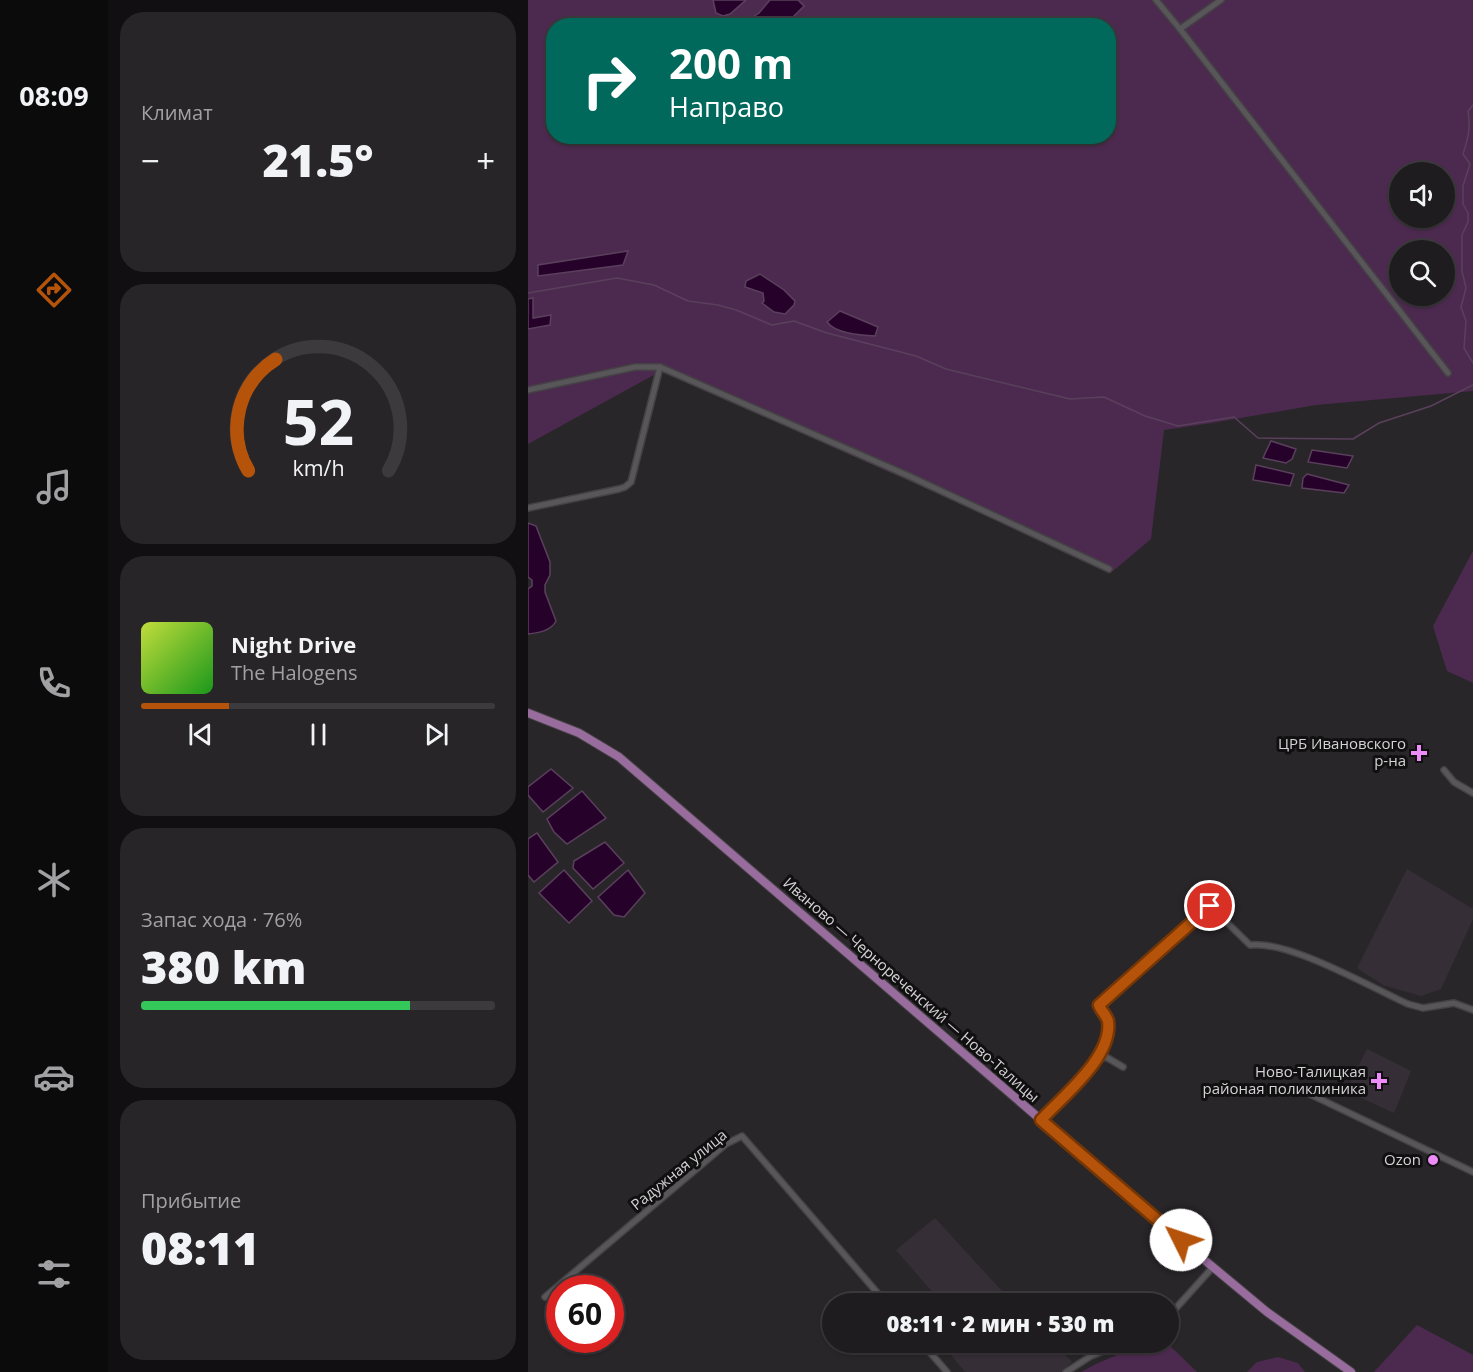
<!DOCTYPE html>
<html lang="ru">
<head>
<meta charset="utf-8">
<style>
  body { margin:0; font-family:"Open Sans",sans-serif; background:#272528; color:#f1f3f6; height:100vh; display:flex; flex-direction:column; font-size:22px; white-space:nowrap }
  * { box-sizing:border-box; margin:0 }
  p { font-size:20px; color:#a1a1a4 }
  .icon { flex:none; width:33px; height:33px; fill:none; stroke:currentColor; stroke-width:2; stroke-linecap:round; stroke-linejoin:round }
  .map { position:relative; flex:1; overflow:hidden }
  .side { display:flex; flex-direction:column; gap:12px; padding:12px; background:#110f11; width:420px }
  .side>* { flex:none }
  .hud { position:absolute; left:18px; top:18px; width:570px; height:126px; border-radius:24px; box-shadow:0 2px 4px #0004,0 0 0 2px #3c3a3d; background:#00695c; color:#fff; overflow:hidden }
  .buttons { position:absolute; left:861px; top:162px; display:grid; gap:12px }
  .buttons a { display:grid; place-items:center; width:66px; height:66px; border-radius:50%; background:#1f1c1f; box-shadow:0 2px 4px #0004,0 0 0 2px #3c3a3d; font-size:30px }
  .speed { position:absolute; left:18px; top:1275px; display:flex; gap:12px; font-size:30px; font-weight:700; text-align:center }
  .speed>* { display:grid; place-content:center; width:78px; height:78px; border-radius:50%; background:#1f1c1f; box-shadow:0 2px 4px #0004,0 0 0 2px #3c3a3d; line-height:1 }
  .speed .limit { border:9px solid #d22; background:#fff; color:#111 }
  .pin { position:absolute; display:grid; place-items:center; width:51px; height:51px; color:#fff; margin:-26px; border:3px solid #fff; border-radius:50%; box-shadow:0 2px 6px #0007 }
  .me { position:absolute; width:66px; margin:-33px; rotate:311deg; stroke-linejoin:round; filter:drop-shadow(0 0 4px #0008) }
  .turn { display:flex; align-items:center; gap:21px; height:126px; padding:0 24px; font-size:27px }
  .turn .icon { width:78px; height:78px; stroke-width:2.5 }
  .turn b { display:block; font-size:42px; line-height:51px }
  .big { font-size:45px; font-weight:800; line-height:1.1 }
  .side .widget { flex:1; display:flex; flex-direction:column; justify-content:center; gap:9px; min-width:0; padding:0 21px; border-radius:24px; background:#272528 }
  .side .dial { align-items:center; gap:0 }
  .dial svg { height:156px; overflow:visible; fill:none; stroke:#3c3a3d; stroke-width:7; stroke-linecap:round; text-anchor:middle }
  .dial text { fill:#f1f3f6; stroke:none }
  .song { display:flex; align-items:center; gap:18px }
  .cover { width:72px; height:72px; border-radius:9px; background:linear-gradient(135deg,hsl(70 70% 55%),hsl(120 70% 35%)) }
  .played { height:6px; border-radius:3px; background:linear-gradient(90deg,#b45309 25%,#3c3a3d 25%) }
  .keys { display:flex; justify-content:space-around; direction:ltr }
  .heat { display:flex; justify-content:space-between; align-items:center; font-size:33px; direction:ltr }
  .charge { height:9px; border-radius:4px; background:linear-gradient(90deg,#34c759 76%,#3c3a3d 0) }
  .trip { position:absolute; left:294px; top:1293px; width:357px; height:60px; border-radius:30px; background:#1f1c1f; box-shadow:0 2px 4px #0004,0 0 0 2px #3c3a3d; font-weight:800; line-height:60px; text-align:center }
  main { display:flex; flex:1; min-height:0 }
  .menu { display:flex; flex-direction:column; width:108px; justify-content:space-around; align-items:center; background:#0c0b0c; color:#a1a1a4 }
  .menu .icon { width:42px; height:42px }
  .menu .active { color:#b45309 }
  .menu b { font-size:27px; color:#f1f3f6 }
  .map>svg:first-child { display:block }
  .built { fill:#352e36 }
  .green { fill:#4c2a4f; fill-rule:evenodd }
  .water { fill:#26022a; stroke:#5a405d; stroke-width:1.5 }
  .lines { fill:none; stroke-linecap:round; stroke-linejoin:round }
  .stream { stroke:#5a405d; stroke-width:1.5 }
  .street-casing { stroke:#444244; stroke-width:8 }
  .primary-casing { stroke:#444244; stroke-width:10 }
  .street { stroke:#595659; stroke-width:5 }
  .primary { stroke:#996c9e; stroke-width:8 }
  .route-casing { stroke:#753606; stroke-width:15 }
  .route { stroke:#b45309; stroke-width:10 }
  .poi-dot { fill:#ed8cf9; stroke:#111011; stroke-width:2 }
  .labels { text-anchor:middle; stroke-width:6; stroke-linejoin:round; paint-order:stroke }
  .poi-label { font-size:15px; fill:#d4d2d4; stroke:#111011; text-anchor:end }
  .street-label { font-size:15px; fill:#d4d2d4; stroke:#111011 }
</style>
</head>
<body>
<main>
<nav class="menu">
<b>08:09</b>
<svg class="icon active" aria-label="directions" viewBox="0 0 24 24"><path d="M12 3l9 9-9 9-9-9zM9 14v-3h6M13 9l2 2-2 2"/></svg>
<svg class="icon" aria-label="music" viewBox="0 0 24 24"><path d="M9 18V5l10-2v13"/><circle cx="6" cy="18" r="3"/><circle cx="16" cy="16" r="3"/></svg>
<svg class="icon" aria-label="phone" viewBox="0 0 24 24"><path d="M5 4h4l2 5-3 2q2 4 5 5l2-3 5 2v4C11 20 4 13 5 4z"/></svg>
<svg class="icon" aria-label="climate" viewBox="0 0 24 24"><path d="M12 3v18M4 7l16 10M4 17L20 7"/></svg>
<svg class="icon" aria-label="car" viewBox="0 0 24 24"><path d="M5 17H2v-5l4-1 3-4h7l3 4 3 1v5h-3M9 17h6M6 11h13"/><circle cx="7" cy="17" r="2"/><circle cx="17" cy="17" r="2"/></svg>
<svg class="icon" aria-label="filters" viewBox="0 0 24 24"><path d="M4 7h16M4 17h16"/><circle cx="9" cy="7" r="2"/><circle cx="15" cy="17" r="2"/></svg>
</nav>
<section class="side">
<div class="widget"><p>Климат</p>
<div class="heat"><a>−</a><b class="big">21.5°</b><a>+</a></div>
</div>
<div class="widget dial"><svg viewBox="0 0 100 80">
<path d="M14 69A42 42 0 1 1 86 69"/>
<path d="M14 69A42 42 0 0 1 28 12" stroke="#b45309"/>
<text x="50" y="56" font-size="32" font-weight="700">52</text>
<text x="50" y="72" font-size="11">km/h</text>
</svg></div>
<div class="widget">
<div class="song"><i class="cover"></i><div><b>Night Drive</b><p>The Halogens</p></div></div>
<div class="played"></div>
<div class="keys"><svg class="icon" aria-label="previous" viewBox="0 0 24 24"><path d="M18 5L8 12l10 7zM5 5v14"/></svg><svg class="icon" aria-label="pause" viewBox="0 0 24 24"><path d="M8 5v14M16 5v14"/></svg><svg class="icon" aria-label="next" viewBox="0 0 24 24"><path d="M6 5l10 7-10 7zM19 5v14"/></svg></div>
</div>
<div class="widget"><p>Запас хода · 76%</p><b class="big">380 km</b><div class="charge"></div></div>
<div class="widget"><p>Прибытие</p><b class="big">08:11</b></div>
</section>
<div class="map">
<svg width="945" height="1372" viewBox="0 0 945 1372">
  <rect width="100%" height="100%" fill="#292629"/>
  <g class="built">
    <polygon points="879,869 945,909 945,919 913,989 893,996 855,985 829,968"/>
    <polygon points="839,1049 883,1071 866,1113 818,1091"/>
    <polygon points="407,1218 472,1289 487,1303 414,1303 368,1250"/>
    <polygon points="413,1343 525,1343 544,1362 533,1372 437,1372"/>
  </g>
  <g class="green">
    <path d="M 0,0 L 945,0 L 945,391 L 788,405 L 684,423 L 636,430 L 623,539 L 585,571 L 133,371 L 0,444 ZM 26,26 L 580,26 L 580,136 L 26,136 ZM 872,172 L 916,172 L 916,218 L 872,218 ZM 872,250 L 916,250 L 916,296 L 872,296 Z"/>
    <polygon points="945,551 945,683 919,671 905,626"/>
    <polygon points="889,1325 945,1355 945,1372 846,1372"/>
    <polygon points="618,1343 639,1343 669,1372 553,1372 570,1363"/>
    <polygon points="750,1357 770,1363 777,1372 719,1372 729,1362"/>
  </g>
  <g class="water">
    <polygon points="185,0 218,0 202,14 195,16 188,13"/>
    <polygon points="242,0 270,0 276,6 257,25 213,25 231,13"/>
    <polygon points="100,251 95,265 10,276 10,265"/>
    <polygon points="232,274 256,290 267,301 266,305 257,314 246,312 234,303 236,301 235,293 217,287 218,281"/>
    <polygon points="5,298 5,318 23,315 22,325 0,329 0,299"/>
    <path d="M 312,311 L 350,327 L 347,336 C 333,335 308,334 299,322 Z"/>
    <polygon points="743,441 768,449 764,459 758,463 735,458"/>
    <polygon points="784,450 825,456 819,468 780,462"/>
    <polygon points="728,465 766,474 762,486 725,480"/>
    <polygon points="779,474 821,485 816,493 774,488 775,478"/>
    <path d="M 0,523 L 8,526 L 22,562 L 22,575 L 17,585 L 17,592 L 28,621 C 23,631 10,633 0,634 L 0,589 L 4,586 L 4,580 L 0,577 Z"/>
    <polygon points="23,769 45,788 15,812 0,795 0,787"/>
    <polygon points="54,791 78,818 39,844 26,832 19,819"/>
    <polygon points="9,833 30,862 6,882 0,875 0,839"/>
    <polygon points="77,842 96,863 65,889 45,868 46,861"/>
    <polygon points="36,870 64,901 41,923 11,893"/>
    <polygon points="100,870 117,893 96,917 86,915 70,897"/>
  </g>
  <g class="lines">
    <g class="stream">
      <path d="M 945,105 L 940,111 C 943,127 940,139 935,154 L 942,164 L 935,186 L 935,204 L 940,213 L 940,222 L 934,235 L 934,271 L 938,288 L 933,307 L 938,321 L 936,348 L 945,363"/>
      <polyline points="0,293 89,278 126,285 160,301 190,305 208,310 244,325 266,321 299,333 388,356 418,369 542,399 576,397 617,416 650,426 706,417 730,438 825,439 851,423 903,406 945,385"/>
    </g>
    <defs>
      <g id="street">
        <polyline points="628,0 652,29 693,0"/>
        <polyline points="652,29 920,373"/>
        <polyline points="0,390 107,367 132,367 381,476 581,569"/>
        <polyline points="0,508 91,489 97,487 103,482 132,367"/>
        <polyline points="916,770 926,782 945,793"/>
        <path d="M 570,1059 L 579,1036 L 580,1020 L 571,1005 L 682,906 L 722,945 C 761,940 842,987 880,1004 L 895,1008 L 926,1003 L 945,1010"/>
        <polyline points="773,1090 945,1172"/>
        <polyline points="513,1120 570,1059 578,1057 595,1067"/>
        <polyline points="17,1297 198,1144 214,1136 359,1304"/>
        <polyline points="640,1317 685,1267"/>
        <polyline points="393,1342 419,1372"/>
        <polyline points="538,1372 563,1356 596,1342"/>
      </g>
      <polyline id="primary" points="0,713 51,733 91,757 662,1248 739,1312 823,1372"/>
    </defs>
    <use href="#street" class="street-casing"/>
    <use href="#primary" class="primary-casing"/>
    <use href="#street" class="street"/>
    <use href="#primary" class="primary"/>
  </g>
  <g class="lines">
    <defs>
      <path id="route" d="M 653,1240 L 513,1120 C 535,1096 585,1057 580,1021 C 579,1016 573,1011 571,1005 L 682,906"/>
    </defs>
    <use href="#route" class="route-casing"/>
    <use href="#route" class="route"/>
  </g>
  <g class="poi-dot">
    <path d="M888 744h6v6h6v6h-6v6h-6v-6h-6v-6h6z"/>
    <path d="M848 1072h6v6h6v6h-6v6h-6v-6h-6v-6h6z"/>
    <circle cx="905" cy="1160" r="6"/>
  </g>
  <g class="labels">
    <g class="poi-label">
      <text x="878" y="749">ЦРБ Ивановского<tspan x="878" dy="17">р-на</tspan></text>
      <text x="838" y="1077">Ново-Талицкая<tspan x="838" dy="17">районая поликлиника</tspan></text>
      <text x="893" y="1165">Ozon</text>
    </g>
    <g class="street-label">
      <text transform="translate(383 990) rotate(41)" y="5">Иваново — Чернореченский — Ново-Талицы</text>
      <text transform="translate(151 1170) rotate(-39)" y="5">Радужная улица</text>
    </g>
  </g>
</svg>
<div class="buttons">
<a><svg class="icon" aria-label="sound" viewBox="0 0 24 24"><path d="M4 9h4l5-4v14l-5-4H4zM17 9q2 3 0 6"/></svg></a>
<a><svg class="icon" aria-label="search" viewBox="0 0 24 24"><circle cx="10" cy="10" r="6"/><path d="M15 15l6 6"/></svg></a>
</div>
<div class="speed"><div class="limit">60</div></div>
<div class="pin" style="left:682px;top:906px;background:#d93025"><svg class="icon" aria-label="arrive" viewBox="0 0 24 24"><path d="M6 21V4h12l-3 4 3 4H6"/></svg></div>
<svg class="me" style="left:653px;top:1240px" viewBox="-20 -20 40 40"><circle r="19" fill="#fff"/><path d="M0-13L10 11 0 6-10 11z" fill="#b45309"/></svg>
<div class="trip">08:11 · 2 мин · 530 m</div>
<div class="hud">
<div class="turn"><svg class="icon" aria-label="right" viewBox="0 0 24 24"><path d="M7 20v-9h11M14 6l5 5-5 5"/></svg><div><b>200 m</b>Направо</div></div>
</div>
</div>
</main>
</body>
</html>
